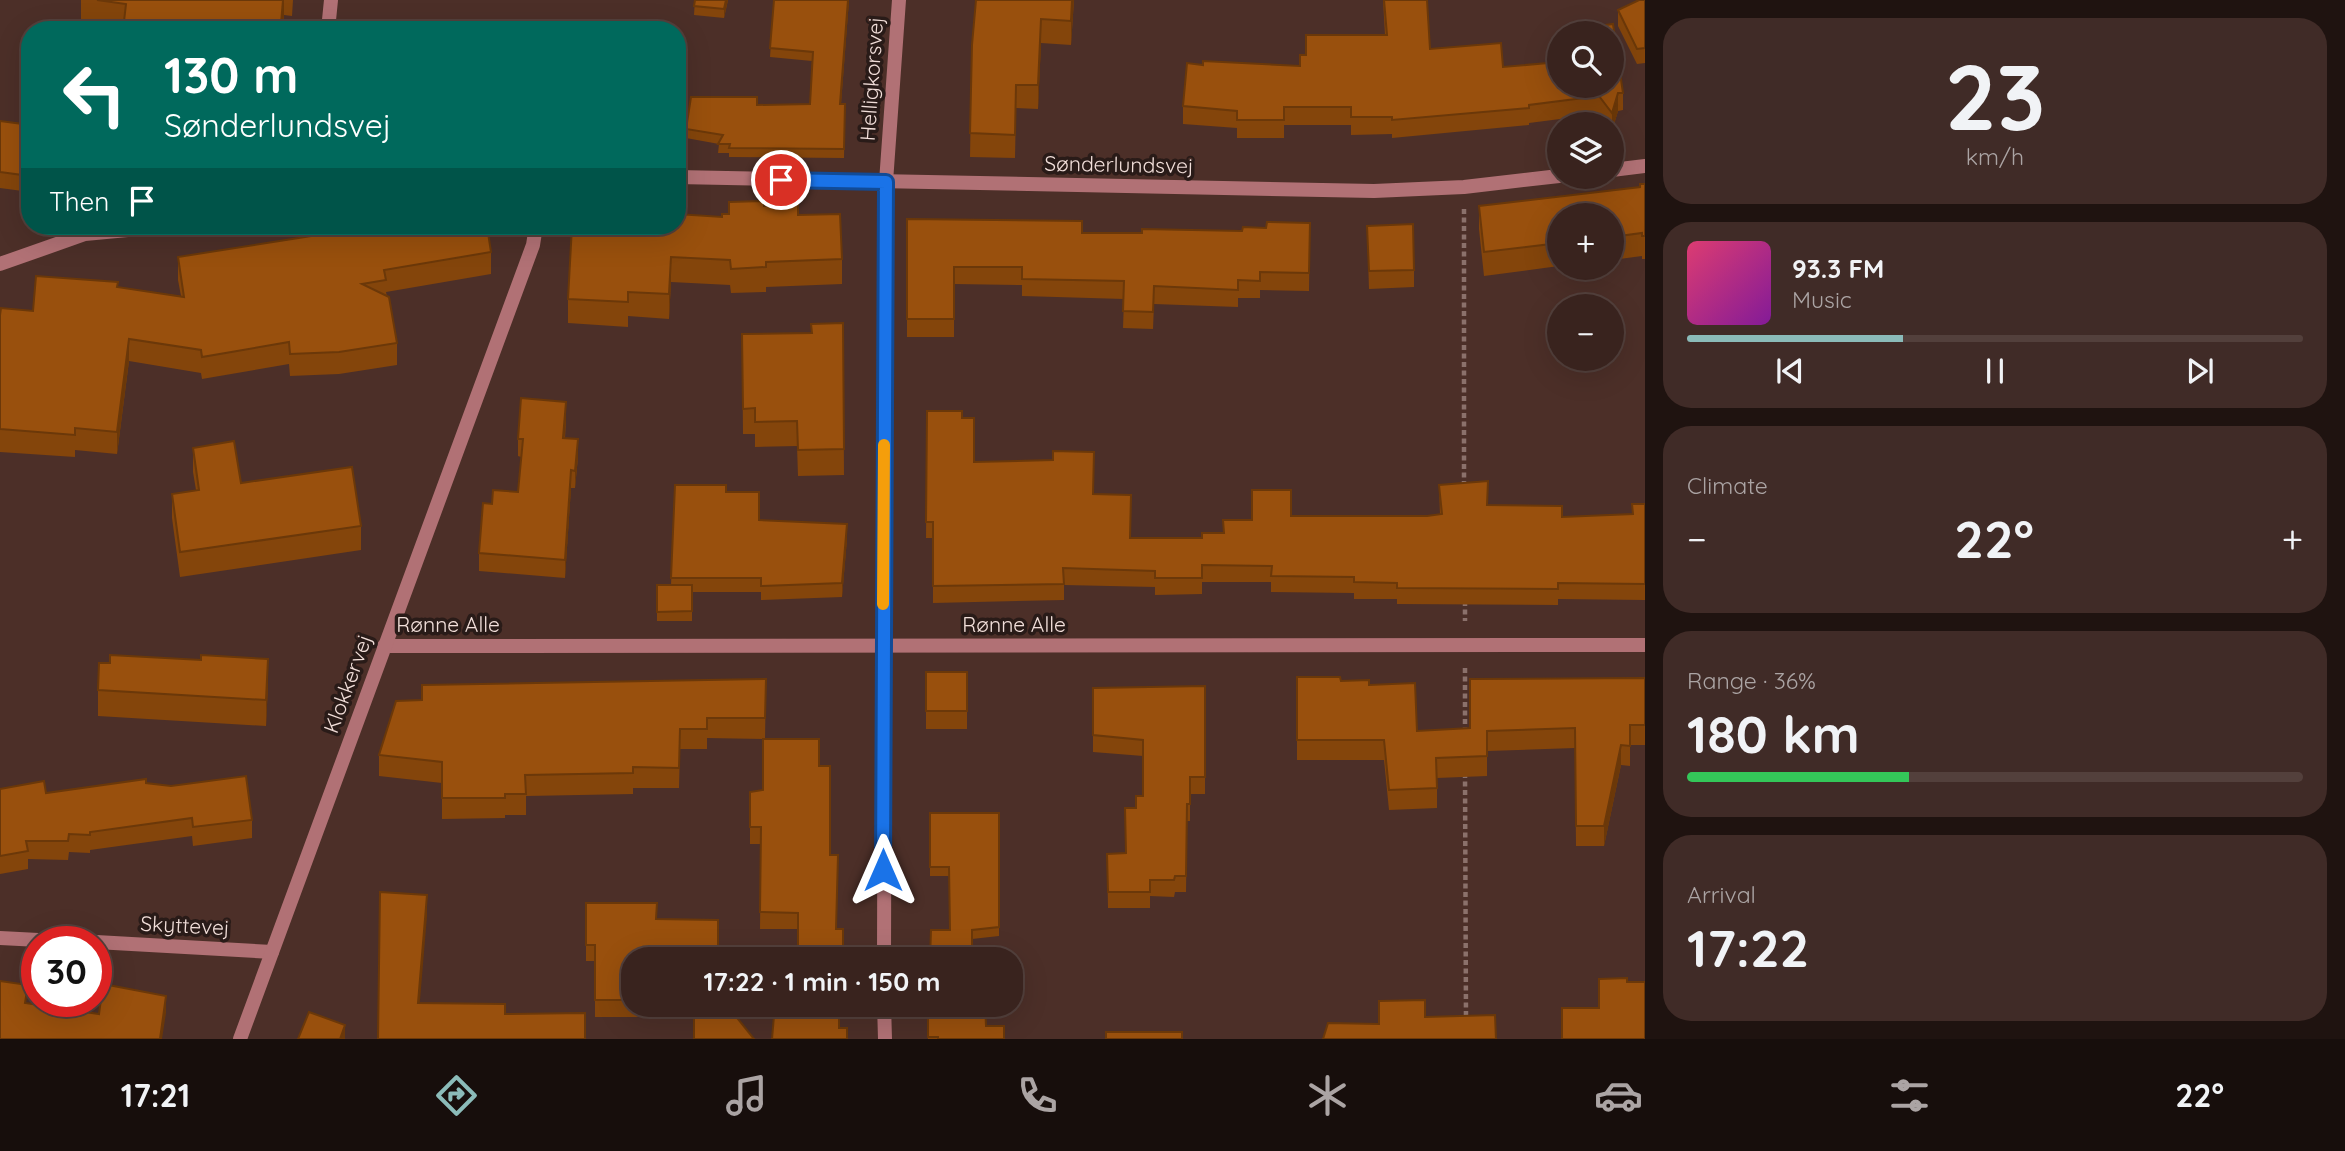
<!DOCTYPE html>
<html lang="en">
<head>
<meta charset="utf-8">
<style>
  body { margin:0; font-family:Quicksand,sans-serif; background:#402b27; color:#f1f3f6; height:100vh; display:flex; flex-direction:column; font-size:26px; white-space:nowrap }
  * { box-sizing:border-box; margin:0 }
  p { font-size:23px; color:#aba4a4 }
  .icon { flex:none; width:38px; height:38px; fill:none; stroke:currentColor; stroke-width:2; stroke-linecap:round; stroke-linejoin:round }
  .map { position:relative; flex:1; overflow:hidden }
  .panel { display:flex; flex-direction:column; gap:18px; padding:18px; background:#1f1310; width:700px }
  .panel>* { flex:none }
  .banner { position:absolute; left:21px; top:21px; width:665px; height:214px; border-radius:28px; box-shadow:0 7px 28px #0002,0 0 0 2px #53403c; background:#00695c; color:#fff; overflow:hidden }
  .controls { position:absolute; left:1547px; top:21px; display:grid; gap:14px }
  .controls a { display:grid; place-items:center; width:77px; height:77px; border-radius:50%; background:#39231e; box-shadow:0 7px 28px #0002,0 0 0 2px #53403c; font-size:35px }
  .speed { position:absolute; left:21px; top:926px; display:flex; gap:14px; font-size:35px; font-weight:700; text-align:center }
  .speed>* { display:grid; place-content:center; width:91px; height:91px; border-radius:50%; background:#39231e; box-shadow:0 7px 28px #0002,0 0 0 2px #53403c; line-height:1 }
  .speed .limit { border:10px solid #d22; background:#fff; color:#111 }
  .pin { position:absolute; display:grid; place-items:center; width:60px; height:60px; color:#fff; margin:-30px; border:4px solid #fff; border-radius:50%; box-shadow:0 2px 7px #0007 }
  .me { position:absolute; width:77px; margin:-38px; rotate:0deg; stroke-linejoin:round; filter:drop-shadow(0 0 5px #0008) }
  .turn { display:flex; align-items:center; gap:24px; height:147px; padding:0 28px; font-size:32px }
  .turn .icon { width:91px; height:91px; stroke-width:2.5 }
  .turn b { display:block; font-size:49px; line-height:60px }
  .then { display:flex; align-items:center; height:66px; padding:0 28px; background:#0003; gap:14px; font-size:26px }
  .big { font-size:52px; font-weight:700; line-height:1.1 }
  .panel .tile { flex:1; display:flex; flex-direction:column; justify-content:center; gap:10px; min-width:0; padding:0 24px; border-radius:28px; background:#402b27 }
  .panel .dial { align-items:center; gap:0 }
  .dial b { font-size:91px; line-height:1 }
  .song { display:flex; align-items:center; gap:21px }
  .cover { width:84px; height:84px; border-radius:10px; background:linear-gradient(135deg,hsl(340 70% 55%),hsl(290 70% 35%)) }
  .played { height:7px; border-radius:4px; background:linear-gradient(90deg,#8bbbb9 35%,#53403c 35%) }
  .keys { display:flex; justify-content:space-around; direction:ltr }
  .heat { display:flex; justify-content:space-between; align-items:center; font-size:38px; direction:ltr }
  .charge { height:10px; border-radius:5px; background:linear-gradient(90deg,#34c759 36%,#53403c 0) }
  .trip { position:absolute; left:621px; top:947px; width:402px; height:70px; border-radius:28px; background:#39231e; box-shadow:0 7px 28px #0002,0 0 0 2px #53403c; font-weight:700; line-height:70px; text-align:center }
  .menu { display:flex; height:112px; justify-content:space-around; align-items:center; background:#170e0c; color:#aba4a4 }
  .menu .icon { width:49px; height:49px }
  .menu .current { color:#8bbbb9 }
  .menu b { font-size:32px; color:#f1f3f6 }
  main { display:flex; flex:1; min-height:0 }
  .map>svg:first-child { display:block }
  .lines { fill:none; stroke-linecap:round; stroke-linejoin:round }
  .path { stroke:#8b716b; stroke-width:4.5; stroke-dasharray:5 3.5; stroke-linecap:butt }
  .service { stroke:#b17175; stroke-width:14 }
  .minor { stroke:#b17175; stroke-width:14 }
  .wall { fill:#84450b }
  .shaded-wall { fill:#6b3809 }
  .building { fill:#99500d; stroke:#6b3809; stroke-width:2 }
  .route-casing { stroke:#114b97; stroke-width:18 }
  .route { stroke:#1a73e8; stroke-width:12 }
  .slow { stroke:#f59e0b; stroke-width:12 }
  .labels { text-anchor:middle; stroke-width:7; stroke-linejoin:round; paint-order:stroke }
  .street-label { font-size:21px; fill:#f2dfda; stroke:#291b18 }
</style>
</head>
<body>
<main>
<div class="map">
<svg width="1645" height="1039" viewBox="0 0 1645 1039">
  <rect width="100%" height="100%" fill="#4c2f28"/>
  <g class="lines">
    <g class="path">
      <polyline points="1464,209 1464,488"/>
      <polyline points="1465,601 1465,621"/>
      <polyline points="1465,668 1465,733"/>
      <polyline points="1465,773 1466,1020"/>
    </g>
    <polyline class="service" points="328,30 331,0"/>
    <g class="minor">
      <polyline points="1612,170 1645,166"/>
      <polyline points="677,177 1374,191 1464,187 1559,176"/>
      <polyline points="0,264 85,234 170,226"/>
      <polyline points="384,646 1645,645"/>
      <polyline points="0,938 77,942"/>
      <polyline points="96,942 272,952"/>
      <polyline points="884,959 886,182 899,0"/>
      <polyline points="884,1004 885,1039"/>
      <polyline points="240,1039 533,245 536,226"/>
    </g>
  </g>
  <g class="wall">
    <polygon points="81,0 293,0 292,16 284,15 283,30 123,30 123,28 81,23"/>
    <polygon points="695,0 728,0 724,18 694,15"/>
    <polygon points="774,0 849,0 841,104 845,104 844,158 729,157 729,153 718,153 719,144 686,138 686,129 757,105 810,104 812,61 770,57"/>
    <polygon points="1074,0 1071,45 1041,43 1038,109 1016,108 1015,158 970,157 972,45"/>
    <polygon points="1383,0 1427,0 1430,49 1503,67 1623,93 1623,110 1618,111 1612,131 1612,124 1607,124 1599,114 1529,123 1529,125 1392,138 1392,134 1351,135 1351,125 1284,125 1284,138 1237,138 1237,128 1183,124 1183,106 1203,65 1300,66 1306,55 1385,35"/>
    <polygon points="1645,0 1645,63 1637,64 1618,26 1618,10"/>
    <polygon points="0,121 30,125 30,192 0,188"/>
    <polygon points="1645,184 1645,259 1642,259 1642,256 1612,260 1612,215 1559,215 1559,266 1484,276 1479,229 1479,206 1640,187"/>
    <polygon points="764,206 798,215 842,259 842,284 766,287 766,292 731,293 730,285 671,282 669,319 628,316 628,327 568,323 568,299 729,214"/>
    <polygon points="907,219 1082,233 1242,231 1310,223 1309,291 1260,290 1260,298 1238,298 1238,307 1154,304 1153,329 1123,328 1124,299 1022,296 1022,285 954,284 954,337 907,337"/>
    <polygon points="1367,226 1414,270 1414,287 1369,289"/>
    <polygon points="491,252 491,274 386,292 397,343 397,365 339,374 290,376 289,364 202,379 201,373 129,361 117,454 75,450 75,457 0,452 0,315 33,311 118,287 181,296 178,280 178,257"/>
    <polygon points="843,323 844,475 798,476 797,446 755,447 755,434 743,434 742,334 811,333"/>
    <polygon points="927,411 974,462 1053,460 1053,451 1093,494 1130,538 1202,538 1224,533 1252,520 1291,516 1427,516 1440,515 1439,485 1488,505 1562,517 1633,514 1645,504 1645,600 1558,599 1558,605 1397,604 1397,599 1354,599 1354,593 1271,592 1271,582 1202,582 1202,594 1155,595 1155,587 1064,585 1064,600 933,603 933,538 926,538"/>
    <polygon points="566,420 565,438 578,457 575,488 571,488 565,578 479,571 479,553 492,504 518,492 521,457 518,456 518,439"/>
    <polygon points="193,448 241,483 361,526 361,550 180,577 172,518 172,494 196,490 193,472"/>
    <polygon points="675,485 726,492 759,520 847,539 842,597 761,600 761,592 692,592 692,621 657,621 657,585 671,585"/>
    <polygon points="201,660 268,684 266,726 98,716 98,690 110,663"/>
    <rect x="926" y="672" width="41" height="57"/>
    <polygon points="1297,677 1341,681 1369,685 1417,731 1470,728 1645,678 1645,745 1630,745 1630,766 1621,765 1604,846 1576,846 1575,748 1487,751 1487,776 1437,778 1437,808 1389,810 1384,760 1297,760"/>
    <polygon points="766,679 765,739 707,738 707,749 680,749 679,788 633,788 633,794 526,796 526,815 505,815 505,818 442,819 442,783 379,776 379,755"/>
    <polygon points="1205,686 1205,794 1190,794 1190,821 1187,821 1186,892 1175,892 1174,897 1150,896 1150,908 1108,908 1107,854 1126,853 1143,796 1143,756 1093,752 1093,688"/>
    <polygon points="819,766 830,855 837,929 760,929 761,844 750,844 750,792 763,790"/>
    <polygon points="146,783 252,820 252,838 193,846 192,836 90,850 90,853 69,852 68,860 28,859 28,869 0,874 0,789 46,793"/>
    <polygon points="930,813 999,813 999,936 972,939 950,930 949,876 930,876"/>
    <polygon points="586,903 634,959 634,1004 726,1004 694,1017 595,1017 595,961 586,961"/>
    <polygon points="928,1004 986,1026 1004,1039 928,1039"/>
  </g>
  <g class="shaded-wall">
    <polygon points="283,0 284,0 284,15 283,30 281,30"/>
    <polygon points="726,0 728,0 724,18 724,9"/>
    <polygon points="848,0 849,0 840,113 840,104"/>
    <polygon points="1072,0 1074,0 1071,45 1071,21"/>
    <polygon points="1041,19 1041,43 1038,109 1038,85"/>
    <polygon points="1618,93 1618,111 1612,131 1612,113"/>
    <polygon points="671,257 671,282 669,319 669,294"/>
    <polygon points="129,339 129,361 117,454 117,432"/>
    <polygon points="566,402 566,420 563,456 563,438"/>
    <polygon points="578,439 578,457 575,488 575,471"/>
    <polygon points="571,470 571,488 565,578 565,560"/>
    <polygon points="847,524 847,539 842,597 842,583"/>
    <polygon points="268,659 268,684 266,726 266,700"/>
    <polygon points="1621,745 1621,765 1604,846 1604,826"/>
    <polygon points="427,895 427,916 418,1024 418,1003"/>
    <polygon points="166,996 166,1013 162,1039 160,1039"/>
    <polygon points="345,1025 345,1039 340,1039"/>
  </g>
  <g class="building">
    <polygon points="97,0 283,0 281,24 263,22 262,30 123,30 126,4"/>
    <polygon points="695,0 726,0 724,9 694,6"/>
    <polygon points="774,0 848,0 840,104 845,104 844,149 729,148 730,144 718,144 723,135 686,129 691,97 757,97 757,105 810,104 813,52 770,48"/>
    <polygon points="976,0 1072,0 1071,21 1041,19 1038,85 1016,85 1015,135 970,133 972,45"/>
    <polygon points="1384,0 1427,0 1430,49 1501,43 1503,67 1559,62 1559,86 1612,86 1612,33 1564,33 1563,31 1613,24 1623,93 1618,93 1612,113 1599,96 1529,105 1529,108 1392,120 1392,117 1351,117 1351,107 1284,107 1284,120 1237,120 1237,111 1183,106 1187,63 1203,65 1203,61 1300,66 1300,55 1306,55 1306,35 1387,35"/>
    <polygon points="1639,0 1645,0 1645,48 1637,49 1618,10"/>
    <polygon points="0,121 30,125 30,176 0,172"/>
    <polygon points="1640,184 1645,184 1645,236 1642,236 1642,233 1612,237 1612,215 1559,215 1559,243 1484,252 1479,206 1640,187"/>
    <polygon points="764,201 764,206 798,204 798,215 840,214 842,259 766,262 766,267 731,269 730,260 671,257 669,294 628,292 628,302 568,299 572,226 677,226 677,214 722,217 722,214 729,214 729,202"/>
    <polygon points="907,219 1082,221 1082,233 1142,233 1142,229 1242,231 1243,227 1266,228 1267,222 1310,223 1309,273 1260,272 1260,281 1238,280 1238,290 1154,286 1153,312 1123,311 1124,281 1022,279 1022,267 954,267 954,319 907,319"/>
    <polygon points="1413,224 1414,270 1369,271 1367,226"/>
    <polygon points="375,226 487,226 491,252 384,270 386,280 362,284 389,297 397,343 339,352 290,354 289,342 202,357 201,350 129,339 117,432 75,428 75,435 0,429 0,315 1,308 33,311 36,276 118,282 117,287 184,297 178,257"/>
    <polygon points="843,323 844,449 798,450 797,421 755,422 755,408 743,409 742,334 812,333 811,324"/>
    <polygon points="521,398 566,402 563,438 578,439 575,471 571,470 565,560 479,553 483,503 492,504 493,490 518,492 523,439 518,439"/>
    <polygon points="927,411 962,411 962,418 974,418 974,462 1053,460 1053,451 1094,452 1093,494 1131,495 1130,538 1202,538 1202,533 1224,533 1223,520 1252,520 1252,490 1291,490 1291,516 1427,516 1442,514 1439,485 1488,481 1487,505 1562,506 1562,517 1633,514 1632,504 1645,504 1645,584 1558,583 1558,589 1397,588 1397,583 1354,582 1354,577 1271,576 1272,566 1202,565 1202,578 1155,578 1155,571 1063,568 1064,584 933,586 933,522 926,522"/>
    <polygon points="234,441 241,483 352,467 361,526 180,552 172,494 199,490 193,448"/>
    <polygon points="675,485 726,485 726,492 759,492 759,520 847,524 842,583 761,586 761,578 671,578"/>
    <polygon points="657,585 692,585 692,611 657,612"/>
    <polygon points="110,655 201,660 201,655 268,659 266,700 98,690 99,663 110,663"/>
    <rect x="926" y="672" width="41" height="39"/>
    <polygon points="1297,677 1340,677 1341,681 1369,680 1369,685 1415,683 1417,731 1470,728 1470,679 1645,678 1645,725 1630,725 1630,746 1621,745 1604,826 1576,826 1575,728 1487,731 1487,756 1436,758 1437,788 1389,790 1384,740 1297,740"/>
    <polygon points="766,679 765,718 707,718 707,729 680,729 679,768 633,767 633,773 525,775 526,794 505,794 505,798 442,798 442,762 379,755 396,701 422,700 422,685"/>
    <polygon points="1205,686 1205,777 1190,777 1190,804 1187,804 1186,876 1175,876 1174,880 1150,880 1150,892 1108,892 1107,854 1126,853 1125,808 1136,808 1136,796 1143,796 1143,740 1093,735 1093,688"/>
    <polygon points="763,739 819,739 819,766 830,766 830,855 838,855 836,929 843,929 843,959 798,959 798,913 760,912 761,827 750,827 750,792 763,790"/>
    <polygon points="246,776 252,820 193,827 192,818 90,832 90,835 69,834 68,841 26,841 28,851 0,856 0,789 44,781 46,793 146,779 146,783 171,786"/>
    <polygon points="930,813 999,813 999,927 972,930 972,959 930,959 931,930 950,930 949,867 930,867"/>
    <polygon points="380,892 427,895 418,1003 505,1004 505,1014 585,1013 585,1039 378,1039"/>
    <polygon points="586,903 657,903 656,919 718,920 718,959 634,959 634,1000 595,1000 595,945 586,945"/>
    <polygon points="1627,978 1627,982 1645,982 1645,1039 1562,1039 1562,1008 1599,1008 1599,979"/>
    <polygon points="0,981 28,985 25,1003 99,1014 103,984 166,996 160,1039 0,1039"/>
    <polygon points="1425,1000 1425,1017 1495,1015 1496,1039 1323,1039 1328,1023 1379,1024 1379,1001"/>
    <polygon points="694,1004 726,1004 754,1039 694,1039"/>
    <polygon points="775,1004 839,1004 839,1028 847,1028 847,1039 772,1039"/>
    <polygon points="928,1004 985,1004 986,1026 1004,1026 1004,1039 938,1039 938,1037 928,1037"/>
    <polygon points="309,1012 345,1025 340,1039 298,1039"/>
    <rect x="1106" y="1032" width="76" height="7"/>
  </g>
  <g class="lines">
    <defs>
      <polyline id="route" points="781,180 886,182 883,870"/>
    </defs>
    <use href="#route" class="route-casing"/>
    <use href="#route" class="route"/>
    <polyline class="slow" points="883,604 884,445"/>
  </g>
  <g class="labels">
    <g class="street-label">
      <text transform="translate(872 79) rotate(-86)" y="7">Helligkorsvej</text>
      <text transform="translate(1119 165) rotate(1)" y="7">Sønderlundsvej</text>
      <text x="448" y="632">Rønne Alle</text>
      <text x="1014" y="632">Rønne Alle</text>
      <text transform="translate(348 684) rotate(-70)" y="7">Klokkervej</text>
      <text transform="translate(185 926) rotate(3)" y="7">Skyttevej</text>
    </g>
  </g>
</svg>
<div class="controls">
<a><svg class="icon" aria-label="search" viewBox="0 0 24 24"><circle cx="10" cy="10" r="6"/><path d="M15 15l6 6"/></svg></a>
<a><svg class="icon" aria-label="layers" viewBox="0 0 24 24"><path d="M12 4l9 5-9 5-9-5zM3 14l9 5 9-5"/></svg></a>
<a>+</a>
<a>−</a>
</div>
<div class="speed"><div class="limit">30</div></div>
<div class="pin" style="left:781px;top:180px;background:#d93025"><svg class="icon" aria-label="arrive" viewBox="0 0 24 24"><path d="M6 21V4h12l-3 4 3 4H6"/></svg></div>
<svg class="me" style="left:883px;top:870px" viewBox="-20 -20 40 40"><path d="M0-17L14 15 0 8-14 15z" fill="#1a73e8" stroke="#fff" stroke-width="4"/></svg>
<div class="trip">17:22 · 1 min · 150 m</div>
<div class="banner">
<div class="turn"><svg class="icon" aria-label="left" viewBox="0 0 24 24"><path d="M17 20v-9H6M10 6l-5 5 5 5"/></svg><div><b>130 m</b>Sønderlundsvej</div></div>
<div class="then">Then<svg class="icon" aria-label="arrive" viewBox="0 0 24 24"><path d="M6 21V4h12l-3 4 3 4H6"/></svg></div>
</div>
</div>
<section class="panel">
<div class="tile dial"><b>23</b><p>km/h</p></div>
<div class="tile">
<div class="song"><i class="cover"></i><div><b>93.3 FM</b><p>Music</p></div></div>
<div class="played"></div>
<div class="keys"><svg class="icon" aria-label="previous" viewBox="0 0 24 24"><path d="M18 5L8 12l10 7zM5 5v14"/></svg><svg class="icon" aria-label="pause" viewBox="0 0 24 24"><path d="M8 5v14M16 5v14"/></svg><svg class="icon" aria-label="next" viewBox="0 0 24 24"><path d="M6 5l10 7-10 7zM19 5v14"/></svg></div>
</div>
<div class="tile"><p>Climate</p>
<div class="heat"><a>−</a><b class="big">22°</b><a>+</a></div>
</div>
<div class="tile"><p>Range · 36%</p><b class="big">180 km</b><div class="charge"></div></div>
<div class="tile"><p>Arrival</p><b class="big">17:22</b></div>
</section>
</main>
<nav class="menu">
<b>17:21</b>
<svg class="icon current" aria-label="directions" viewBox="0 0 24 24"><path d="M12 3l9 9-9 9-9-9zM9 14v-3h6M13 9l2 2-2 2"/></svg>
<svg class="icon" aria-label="music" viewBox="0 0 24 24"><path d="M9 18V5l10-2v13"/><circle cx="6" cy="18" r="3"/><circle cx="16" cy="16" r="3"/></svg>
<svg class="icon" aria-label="phone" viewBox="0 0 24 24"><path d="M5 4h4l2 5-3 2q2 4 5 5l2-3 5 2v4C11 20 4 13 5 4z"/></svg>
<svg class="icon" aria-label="climate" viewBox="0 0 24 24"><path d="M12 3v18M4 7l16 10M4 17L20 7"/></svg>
<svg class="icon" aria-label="car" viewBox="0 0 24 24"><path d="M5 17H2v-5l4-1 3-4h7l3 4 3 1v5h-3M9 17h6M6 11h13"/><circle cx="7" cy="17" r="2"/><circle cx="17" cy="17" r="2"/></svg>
<svg class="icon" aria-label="filters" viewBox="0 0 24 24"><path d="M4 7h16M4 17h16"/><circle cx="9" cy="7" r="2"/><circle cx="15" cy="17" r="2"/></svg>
<b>22°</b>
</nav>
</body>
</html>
